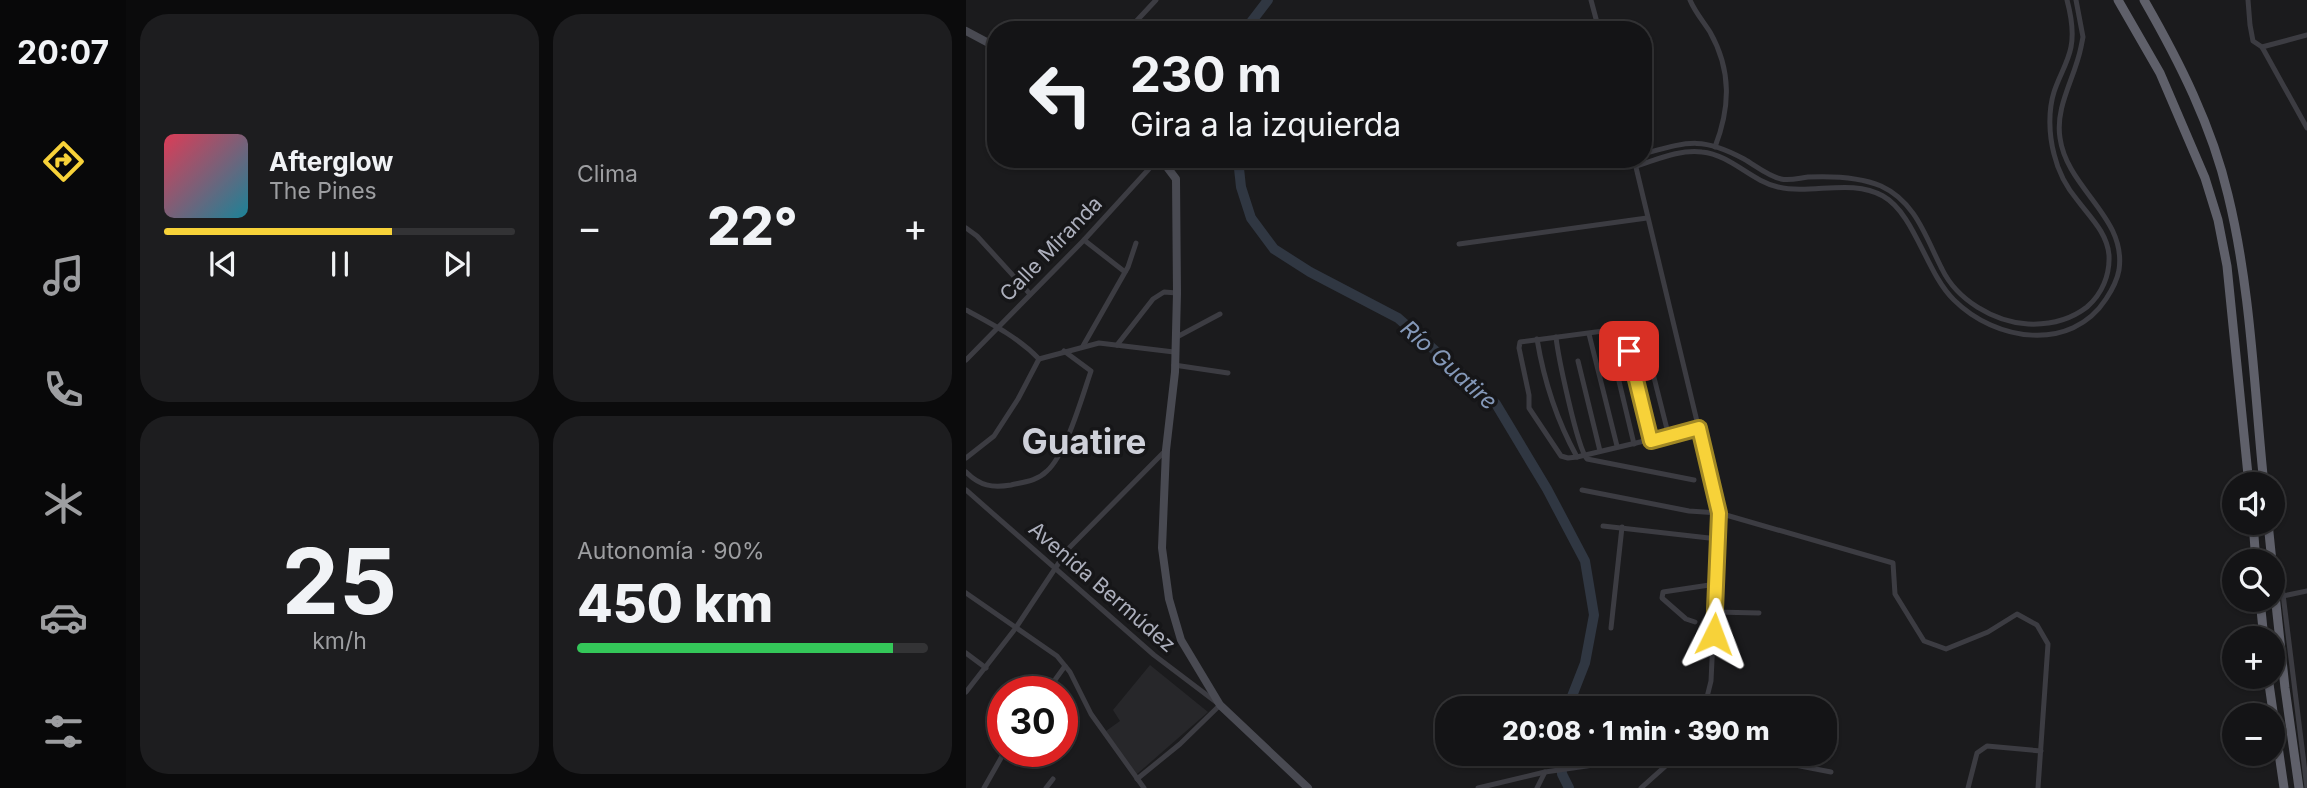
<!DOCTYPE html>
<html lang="es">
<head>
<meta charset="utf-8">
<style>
  body { margin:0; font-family:Inter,sans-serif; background:#1d1d1f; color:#f1f3f6; height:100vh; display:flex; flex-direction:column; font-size:26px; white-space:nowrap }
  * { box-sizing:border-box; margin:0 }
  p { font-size:23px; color:#9d9ea1 }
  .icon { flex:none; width:38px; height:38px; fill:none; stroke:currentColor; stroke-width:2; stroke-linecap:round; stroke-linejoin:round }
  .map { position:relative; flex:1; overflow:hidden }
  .side { display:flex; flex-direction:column; gap:14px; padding:14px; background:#0b0b0c; width:840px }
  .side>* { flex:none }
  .hud { position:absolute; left:21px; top:21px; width:665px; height:147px; border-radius:28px; box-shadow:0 2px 5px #0004,0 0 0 2px #333335; background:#141416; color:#f1f3f6; overflow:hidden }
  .buttons { position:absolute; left:1256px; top:472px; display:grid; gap:14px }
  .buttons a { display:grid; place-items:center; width:63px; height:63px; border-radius:50%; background:#141416; box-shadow:0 2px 5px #0004,0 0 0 2px #333335; font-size:35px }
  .speed { position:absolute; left:21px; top:676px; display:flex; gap:14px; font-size:35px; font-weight:700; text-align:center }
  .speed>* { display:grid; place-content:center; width:91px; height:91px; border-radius:50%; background:#141416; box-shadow:0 2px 5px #0004,0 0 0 2px #333335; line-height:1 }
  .speed .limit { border:10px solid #d22; background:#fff; color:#111 }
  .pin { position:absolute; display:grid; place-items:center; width:60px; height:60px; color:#fff; margin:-30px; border-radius:14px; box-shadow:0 4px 10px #0006 }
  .me { position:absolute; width:77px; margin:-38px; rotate:3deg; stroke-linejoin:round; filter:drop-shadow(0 0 5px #0008) }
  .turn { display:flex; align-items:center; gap:24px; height:147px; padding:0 28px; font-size:32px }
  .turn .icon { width:91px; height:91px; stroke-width:2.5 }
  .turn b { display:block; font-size:49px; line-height:60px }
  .big { font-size:52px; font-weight:800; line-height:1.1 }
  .side .card { flex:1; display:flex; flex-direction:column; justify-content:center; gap:10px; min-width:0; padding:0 24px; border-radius:28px; background:#1d1d1f }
  .side .dial { align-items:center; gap:0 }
  .dial b { font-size:91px; line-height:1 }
  .song { display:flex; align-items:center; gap:21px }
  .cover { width:84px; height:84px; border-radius:10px; background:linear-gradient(135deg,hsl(350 70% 55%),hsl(190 70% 35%)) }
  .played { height:7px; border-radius:4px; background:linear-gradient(90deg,#f7d239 65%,#333335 65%) }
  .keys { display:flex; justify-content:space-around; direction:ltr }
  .heat { display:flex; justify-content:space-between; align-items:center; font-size:38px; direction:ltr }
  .charge { height:10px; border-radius:5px; background:linear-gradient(90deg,#34c759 90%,#333335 0) }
  .side .tiles { flex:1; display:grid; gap:14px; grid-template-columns:repeat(2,1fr) }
  .trip { position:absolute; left:469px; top:696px; width:402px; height:70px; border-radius:28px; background:#141416; box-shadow:0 2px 5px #0004,0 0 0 2px #333335; font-weight:800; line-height:70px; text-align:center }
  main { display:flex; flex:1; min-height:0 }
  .dock { display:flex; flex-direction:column; width:126px; justify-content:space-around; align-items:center; background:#080809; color:#9d9ea1 }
  .dock .icon { width:49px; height:49px }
  .dock .current { color:#f7d239 }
  .dock b { font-size:32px; color:#f1f3f6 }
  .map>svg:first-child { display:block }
  .built { fill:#27272a }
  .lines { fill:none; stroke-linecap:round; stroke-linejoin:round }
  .river { stroke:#303742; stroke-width:10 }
  .minor { stroke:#3c3c42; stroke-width:5 }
  .secondary { stroke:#494a52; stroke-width:8 }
  .trunk { stroke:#5f606a; stroke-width:9 }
  .route-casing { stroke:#a18825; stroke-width:18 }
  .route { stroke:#f7d239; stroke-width:12 }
  .labels { text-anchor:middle; stroke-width:7; stroke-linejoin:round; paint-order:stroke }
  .street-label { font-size:21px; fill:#adb0bd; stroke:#161618 }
  .water-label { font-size:23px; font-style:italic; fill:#8498b8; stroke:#161618 }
  .town-label { font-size:35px; font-weight:bold; fill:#ced0d9; stroke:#161618 }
</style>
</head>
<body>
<main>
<nav class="dock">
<b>20:07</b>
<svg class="icon current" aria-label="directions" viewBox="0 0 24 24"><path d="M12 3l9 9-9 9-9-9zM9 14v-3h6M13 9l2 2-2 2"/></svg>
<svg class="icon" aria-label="music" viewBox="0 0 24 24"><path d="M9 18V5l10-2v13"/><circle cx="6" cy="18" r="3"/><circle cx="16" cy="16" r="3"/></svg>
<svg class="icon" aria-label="phone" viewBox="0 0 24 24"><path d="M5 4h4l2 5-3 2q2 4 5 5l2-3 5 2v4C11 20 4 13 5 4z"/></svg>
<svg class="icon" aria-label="climate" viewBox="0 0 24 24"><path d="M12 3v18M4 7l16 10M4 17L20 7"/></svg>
<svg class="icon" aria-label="car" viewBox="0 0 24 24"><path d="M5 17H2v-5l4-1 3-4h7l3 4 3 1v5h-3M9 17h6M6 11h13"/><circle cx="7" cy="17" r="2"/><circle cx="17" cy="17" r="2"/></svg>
<svg class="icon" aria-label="filters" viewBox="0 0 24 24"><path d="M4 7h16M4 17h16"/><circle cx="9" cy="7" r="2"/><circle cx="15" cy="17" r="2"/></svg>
</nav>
<section class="side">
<div class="tiles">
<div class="card">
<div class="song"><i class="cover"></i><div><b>Afterglow</b><p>The Pines</p></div></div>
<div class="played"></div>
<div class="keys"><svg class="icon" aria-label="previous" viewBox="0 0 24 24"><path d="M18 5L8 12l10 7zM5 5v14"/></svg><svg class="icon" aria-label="pause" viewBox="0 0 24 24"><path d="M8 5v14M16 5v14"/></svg><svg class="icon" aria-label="next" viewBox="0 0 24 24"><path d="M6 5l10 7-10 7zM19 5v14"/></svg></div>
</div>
<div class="card"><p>Clima</p>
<div class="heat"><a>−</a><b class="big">22°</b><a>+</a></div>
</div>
<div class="card dial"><b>25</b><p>km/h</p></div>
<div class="card"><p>Autonomía · 90%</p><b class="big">450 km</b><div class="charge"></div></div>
</div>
</section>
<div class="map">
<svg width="1341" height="788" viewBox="0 0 1341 788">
  <rect width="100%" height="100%" fill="#1b1b1d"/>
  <polygon class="built" points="184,665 242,712 171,774 140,731 154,721 147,710"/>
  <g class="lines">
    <g class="river">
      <polyline points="279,30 302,0"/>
      <polyline points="272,159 275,187 285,218 308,249 344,272 432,318 530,404 581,489 619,561 628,615 619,663 601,709"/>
      <polyline points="595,754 596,774 603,788"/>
    </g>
    <g class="minor">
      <polyline points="625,0 633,30"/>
      <path d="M 724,0 C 729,12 737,21 744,32 C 766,71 764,108 749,147"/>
      <polyline points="1282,0 1284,25 1287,41 1296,47 1341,128"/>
      <polyline points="162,30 190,0"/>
      <polyline points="1296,47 1341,35"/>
      <path d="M 677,154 C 721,142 736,136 778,159 C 790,166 802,176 815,179 C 824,181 833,178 842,177 C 864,176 894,177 915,186 C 950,202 960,238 976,269 C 991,300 1028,322 1062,324 C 1083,325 1104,320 1121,307 C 1136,294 1144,275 1143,255 C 1141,233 1125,218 1112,201 C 1101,188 1092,171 1088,154 C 1083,135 1082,111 1088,92 C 1093,76 1102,63 1105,47 C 1108,32 1105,15 1101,0"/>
      <polyline points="668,159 753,513 745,681 738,709"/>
      <path d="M 670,166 C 690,160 714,149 736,152 C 765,155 785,181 812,187 C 846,195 885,178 917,196 C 949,214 960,273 988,300 C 1029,341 1105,353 1140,299 C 1146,290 1151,281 1153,270 C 1161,217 1101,189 1094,138 C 1089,106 1109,78 1115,47 L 1117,37 L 1110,0"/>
      <polyline points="0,228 11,236 64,294"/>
      <polyline points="118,240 159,272"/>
      <polyline points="493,244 681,218"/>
      <path d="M 0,310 C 26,324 53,338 73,359"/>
      <polyline points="657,329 685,441"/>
      <polyline points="641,331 668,444"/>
      <polyline points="623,334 651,446"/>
      <path d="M 590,337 C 592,356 611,447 621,459 L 728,480"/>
      <polyline points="209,338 254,314"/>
      <path d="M 571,339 C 578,381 590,419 611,457"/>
      <polyline points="151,345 187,299 198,292 211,293"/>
      <polyline points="117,346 162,267 170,243"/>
      <polyline points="73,359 133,343 208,352"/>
      <polyline points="0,360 118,240 192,159"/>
      <polyline points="612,361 634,451"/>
      <polyline points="208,365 262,373"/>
      <polyline points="703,437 675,326 554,342 553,348 563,395 563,408 595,456 602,458 611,457 733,428"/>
      <polyline points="0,458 28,436 52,399 73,359"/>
      <path d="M 0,472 C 14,486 26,488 45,485 C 58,482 71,481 81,471 C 100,454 116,397 125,371 L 98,351"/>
      <polyline points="0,490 188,655 254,705 214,744 171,779"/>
      <polyline points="616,490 723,511 753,513 927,563 929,594 958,641 980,649 1022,632 1051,614 1071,625 1082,644 1072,788"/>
      <polyline points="637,526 752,539"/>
      <polyline points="1307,570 1316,586 1341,788"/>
      <polyline points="0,593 91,656 104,672 125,714 178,788"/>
      <polyline points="1317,596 1341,591"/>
      <polyline points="749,612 793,613"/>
      <polyline points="729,622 720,619 696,598 697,592 750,584"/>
      <polyline points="645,628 656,527"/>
      <polyline points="0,653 20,668"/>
      <polyline points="81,691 99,666"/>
      <polyline points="0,692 49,629 102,549 200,450"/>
      <polyline points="772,754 865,772"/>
      <polyline points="18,788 39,751"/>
      <polyline points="80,788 87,779"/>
      <polyline points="512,788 579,772 662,760 683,754"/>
      <polyline points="571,788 579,772"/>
      <polyline points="675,788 713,754"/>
      <polyline points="1002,788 1011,753 1021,746 1075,751"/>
    </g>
    <g class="secondary">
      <polyline points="0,31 30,47"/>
      <polyline points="195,159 210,179 211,293 209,372 200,450 196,548 203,599 215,640 254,705 342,788"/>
    </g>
    <g class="trunk">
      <polyline points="1152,0 1194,73 1239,178 1252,220 1261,266 1283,485"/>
      <path d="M 1178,0 C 1213,61 1246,126 1262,195 C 1285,289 1288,388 1298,485"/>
      <polyline points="1287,523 1290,562"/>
      <polyline points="1302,523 1306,562"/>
      <polyline points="1307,576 1319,688 1333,788"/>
      <polyline points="1294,600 1298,639"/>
      <polyline points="1302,677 1318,788"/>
    </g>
  </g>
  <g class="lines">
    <defs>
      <polyline id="route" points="663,351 685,441 733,428 753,513 748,634"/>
    </defs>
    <use href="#route" class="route-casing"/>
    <use href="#route" class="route"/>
  </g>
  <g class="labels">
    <g class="street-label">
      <text transform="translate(85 249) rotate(-46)" y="7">Calle Miranda</text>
      <text transform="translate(136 587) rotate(41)" y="7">Avenida Bermúdez</text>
    </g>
    <g class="water-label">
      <text transform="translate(483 365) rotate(42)" y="8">Río Guatire</text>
    </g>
    <g class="town-label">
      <text x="118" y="454">Guatire</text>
    </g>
  </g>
</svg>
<div class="buttons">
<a><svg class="icon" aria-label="sound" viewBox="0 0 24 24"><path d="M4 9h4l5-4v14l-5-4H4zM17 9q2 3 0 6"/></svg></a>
<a><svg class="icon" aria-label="search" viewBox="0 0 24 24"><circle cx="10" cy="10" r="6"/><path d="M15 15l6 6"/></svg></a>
<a>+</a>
<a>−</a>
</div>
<div class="speed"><div class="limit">30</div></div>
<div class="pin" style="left:663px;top:351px;background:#d93025"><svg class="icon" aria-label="arrive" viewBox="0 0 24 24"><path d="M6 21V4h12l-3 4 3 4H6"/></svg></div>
<svg class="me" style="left:748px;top:634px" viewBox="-20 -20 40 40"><path d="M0-17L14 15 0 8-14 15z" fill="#f7d239" stroke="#fff" stroke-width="4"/></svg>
<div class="trip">20:08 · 1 min · 390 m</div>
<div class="hud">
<div class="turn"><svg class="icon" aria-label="left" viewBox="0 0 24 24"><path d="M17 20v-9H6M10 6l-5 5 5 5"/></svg><div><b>230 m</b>Gira a la izquierda</div></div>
</div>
</div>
</main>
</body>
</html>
